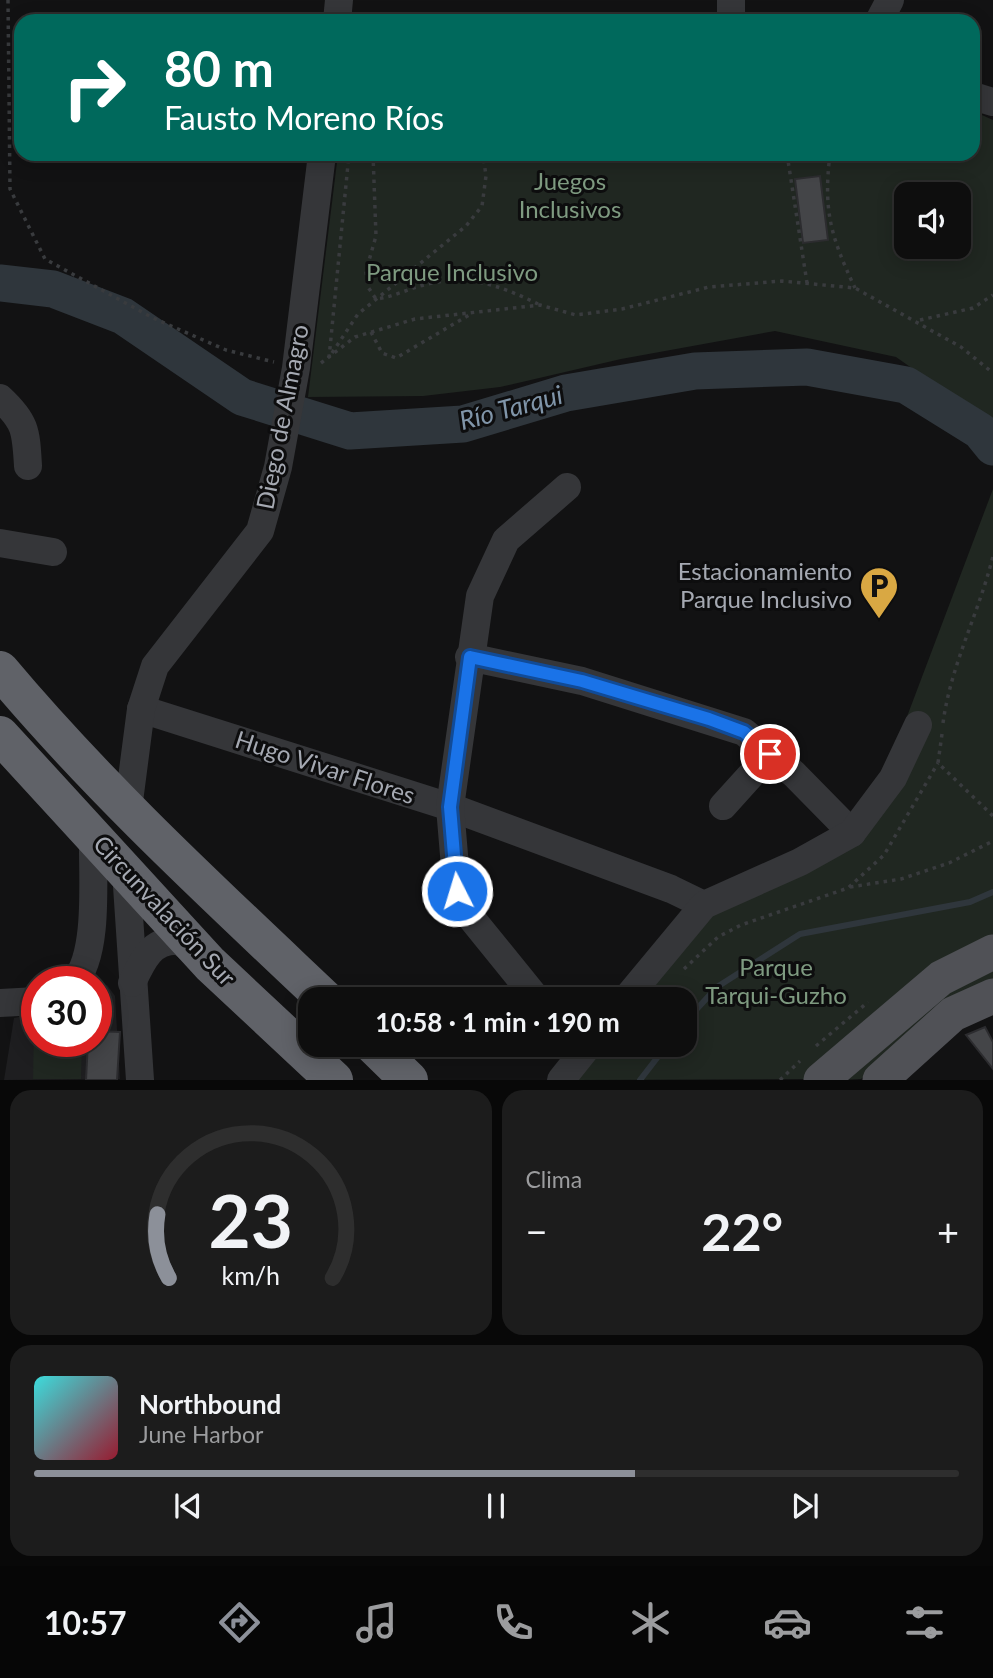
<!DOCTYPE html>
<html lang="es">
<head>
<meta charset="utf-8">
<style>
  body { margin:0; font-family:Lato,sans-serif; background:#1c1c1c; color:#f1f3f6; height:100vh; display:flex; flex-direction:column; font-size:26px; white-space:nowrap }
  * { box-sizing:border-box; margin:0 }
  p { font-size:23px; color:#9b9c9e }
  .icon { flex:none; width:38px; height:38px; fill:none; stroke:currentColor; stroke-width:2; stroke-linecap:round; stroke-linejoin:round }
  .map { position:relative; height:1080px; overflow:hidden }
  .details { display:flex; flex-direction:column; gap:10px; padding:10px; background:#080808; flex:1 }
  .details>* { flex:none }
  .hud { position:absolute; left:14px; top:14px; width:966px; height:147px; border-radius:21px; box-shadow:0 4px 18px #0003,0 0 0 2px #2e2e2e; background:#00695c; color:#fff; overflow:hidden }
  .fabs { position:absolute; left:894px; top:182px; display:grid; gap:14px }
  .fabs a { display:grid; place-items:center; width:77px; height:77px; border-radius:14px; background:#0e0e0e; box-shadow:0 4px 18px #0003,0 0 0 2px #2e2e2e; font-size:35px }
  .speed { position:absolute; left:21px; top:966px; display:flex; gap:14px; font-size:35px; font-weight:700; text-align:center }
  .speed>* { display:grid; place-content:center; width:91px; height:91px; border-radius:50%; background:#0e0e0e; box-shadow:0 4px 18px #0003,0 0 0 2px #2e2e2e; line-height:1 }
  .speed .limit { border:10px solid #d22; background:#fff; color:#111 }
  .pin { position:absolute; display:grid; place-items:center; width:60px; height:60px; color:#fff; margin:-30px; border:4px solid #fff; border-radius:50%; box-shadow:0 2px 7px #0007 }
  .me { position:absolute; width:77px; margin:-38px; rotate:355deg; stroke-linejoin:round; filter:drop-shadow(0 0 5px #0008) }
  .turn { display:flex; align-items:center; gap:24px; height:147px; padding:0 35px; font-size:32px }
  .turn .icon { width:91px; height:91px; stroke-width:2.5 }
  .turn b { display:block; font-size:49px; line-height:60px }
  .big { font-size:52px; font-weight:700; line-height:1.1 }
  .details .tile { flex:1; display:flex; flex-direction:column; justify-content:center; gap:10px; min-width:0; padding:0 24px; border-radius:21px; background:#1c1c1c }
  .details .dial { align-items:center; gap:0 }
  .dial svg { height:182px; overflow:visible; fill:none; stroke:#2e2e2e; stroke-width:7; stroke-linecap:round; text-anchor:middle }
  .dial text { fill:#f1f3f6; stroke:none }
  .song { display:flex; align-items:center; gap:21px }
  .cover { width:84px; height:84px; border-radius:10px; background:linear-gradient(135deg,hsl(180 70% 55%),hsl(350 70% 35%)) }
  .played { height:7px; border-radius:4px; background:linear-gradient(90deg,#8c9099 65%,#2e2e2e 65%) }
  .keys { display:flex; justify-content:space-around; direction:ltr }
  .heat { display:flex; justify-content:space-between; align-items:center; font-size:38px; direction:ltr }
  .details .tiles { flex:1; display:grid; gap:10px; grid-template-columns:1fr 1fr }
  .tile:last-child { grid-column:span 2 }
  .trip { position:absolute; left:298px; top:987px; width:399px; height:70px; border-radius:21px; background:#0e0e0e; box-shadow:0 4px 18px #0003,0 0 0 2px #2e2e2e; font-weight:700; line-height:70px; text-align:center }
  .menu { display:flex; height:112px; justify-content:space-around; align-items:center; background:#060606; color:#9b9c9e }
  .menu .icon { width:49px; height:49px }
  .menu .active { color:#8c9099 }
  .menu b { font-size:32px; color:#f1f3f6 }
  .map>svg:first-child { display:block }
  .built { fill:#1e1e20 }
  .green { fill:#202721; fill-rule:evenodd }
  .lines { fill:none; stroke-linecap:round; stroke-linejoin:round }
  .stream { stroke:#2f363c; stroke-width:6 }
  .river { stroke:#2f363c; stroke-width:37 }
  .building { fill:#444548; stroke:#2c2c2f; stroke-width:2 }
  .path { stroke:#393b3e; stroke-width:3.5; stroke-dasharray:3.5 5; stroke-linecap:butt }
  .minor { stroke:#353639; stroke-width:28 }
  .major { stroke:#505156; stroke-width:35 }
  .highway { stroke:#606268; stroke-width:38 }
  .route-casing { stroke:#114b97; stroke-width:18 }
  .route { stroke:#1a73e8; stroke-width:12 }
  .labels { text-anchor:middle; stroke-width:6; stroke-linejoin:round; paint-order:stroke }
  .park-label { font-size:24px; fill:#7e9a80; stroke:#0d0d0e }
  .street-label { font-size:24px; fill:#a5a9b2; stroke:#0d0d0e }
  .poi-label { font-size:24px; fill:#a5a9b2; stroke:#0d0d0e; text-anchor:end }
  .water-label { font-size:26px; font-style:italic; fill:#8095a9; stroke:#0d0d0e }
</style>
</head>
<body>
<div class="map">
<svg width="993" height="1080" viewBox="0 0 993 1080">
  <rect width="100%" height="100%" fill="#121213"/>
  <polygon class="built" points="107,985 115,996 120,1079 4,1080 14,1018 37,1013 37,1041 96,1041 96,990"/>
  <g class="green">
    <path d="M 973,111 L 993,120 L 993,425 L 896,357 L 775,331 L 621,359 L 500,387 L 423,396 L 308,397 L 338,154 L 973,154 ZM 906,194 L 959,194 L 959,247 L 906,247 Z"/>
    <polygon points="993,489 993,938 806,1079 575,1080 603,1045 684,1045 684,999 639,999 709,912 860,841"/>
    <polygon points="993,966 993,981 949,1006 861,1079 839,1080 938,995"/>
    <polygon points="34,1021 37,1041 82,1041 81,1079 33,1079"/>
  </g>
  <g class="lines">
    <g class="stream">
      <polyline points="684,1023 717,987 800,934 970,902 993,892"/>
      <polyline points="640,1080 667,1045"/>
    </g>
    <polyline class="river" points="0,283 53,289 123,316 242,397 350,431 463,424 566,393 695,371 807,367 906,385 980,431 993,447"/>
  </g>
  <g class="building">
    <polygon points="820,176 828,240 803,243 795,179"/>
    <polygon points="985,1027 993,1042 993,1069 966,1035"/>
    <polygon points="96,1031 120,1032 117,1080 86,1080 88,1041 96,1041"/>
  </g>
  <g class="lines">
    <g class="path">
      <polyline points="8,0 10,189 45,259 153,318 226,350 274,362"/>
      <path d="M 373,154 L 376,236 L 366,271 L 368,287 L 376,299 C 394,297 409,288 428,284 C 470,274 501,286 538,304"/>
      <polyline points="787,154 807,283"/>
      <path d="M 830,154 C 823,211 831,237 855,288"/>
      <polyline points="920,320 973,308 993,295"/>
      <polyline points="371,332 382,353 396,358 469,315"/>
      <polyline points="332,353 358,314 466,226 482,206 486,176 483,154"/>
      <polyline points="329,358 349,154"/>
      <polyline points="321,363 355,337 415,319 540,305 576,315 622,309 709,287 782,281 855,288 961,347 993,373"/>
      <path d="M 943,723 C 951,664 979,613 993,556"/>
      <polyline points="942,734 938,763 993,816"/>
      <polyline points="850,887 901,879 949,863 993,841"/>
      <polyline points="684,969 718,937 741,925 848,888 884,855 938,763"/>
      <polyline points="816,1046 868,1002"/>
      <polyline points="612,1054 619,1045"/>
      <polyline points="780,1080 800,1061"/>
    </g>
    <g class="minor">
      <polyline points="337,21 339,0"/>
      <polyline points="731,21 731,0"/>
      <polyline points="879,21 890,0"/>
      <polyline points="973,96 993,102"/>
      <path d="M 0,398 C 26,422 26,431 28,466"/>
      <polyline points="0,543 53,552"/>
      <polyline points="469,657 582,681 744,732 794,774 852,833"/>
      <polyline points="141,709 450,807 671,889 704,905"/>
      <polyline points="723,806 770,754"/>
      <polyline points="128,809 141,709 155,666 260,531 278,467 296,368 322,154"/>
      <polyline points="126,871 140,1080"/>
      <path d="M 74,982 C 100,954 92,873 93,835"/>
      <path d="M 132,983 C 142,961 152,938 180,941 L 198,955"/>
      <polyline points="537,999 468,914 457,891 450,807 480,596 506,540 567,487"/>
      <polyline points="626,999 704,905 800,862 852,833 893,778 918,725"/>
      <polyline points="0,1003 37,1001"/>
      <polyline points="561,1080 589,1045"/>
    </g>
    <g class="major">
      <polyline points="821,1080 941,978 993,952"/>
      <polyline points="880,1080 953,1014 993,996"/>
    </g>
    <g class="highway">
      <path d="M 0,670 C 99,788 213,893 325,999"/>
      <polyline points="0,735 210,964 334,1080"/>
      <polyline points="373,1045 409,1080"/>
    </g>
  </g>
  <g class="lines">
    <defs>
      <polyline id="route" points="457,891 450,807 470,657 582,681 709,719 744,732 770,754"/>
    </defs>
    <use href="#route" class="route-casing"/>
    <use href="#route" class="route"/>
  </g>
  <defs>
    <symbol id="parking-pin" viewBox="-11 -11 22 30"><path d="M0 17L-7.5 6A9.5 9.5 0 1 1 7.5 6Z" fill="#d9a843" stroke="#0d0d0e"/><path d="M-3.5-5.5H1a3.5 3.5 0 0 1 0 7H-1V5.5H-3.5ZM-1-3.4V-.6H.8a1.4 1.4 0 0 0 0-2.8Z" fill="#111"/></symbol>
  </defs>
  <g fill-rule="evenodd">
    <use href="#parking-pin" x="857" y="564" width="44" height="60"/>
  </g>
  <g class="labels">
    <g class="park-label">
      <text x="570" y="190">Juegos<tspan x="570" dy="28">Inclusivos</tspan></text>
      <text x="452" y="281">Parque Inclusivo</text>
      <text x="776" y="976">Parque<tspan x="776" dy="28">Tarqui-Guzho</tspan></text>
    </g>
    <g class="street-label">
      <text transform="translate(283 417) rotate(-79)" y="8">Diego de Almagro</text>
      <text transform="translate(325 768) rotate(18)" y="8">Hugo Vivar Flores</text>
      <text transform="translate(164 911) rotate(47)" y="8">Circunvalación Sur</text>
    </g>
    <g class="poi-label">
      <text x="852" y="580">Estacionamiento<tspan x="852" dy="28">Parque Inclusivo</tspan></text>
    </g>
    <g class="water-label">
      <text transform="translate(511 408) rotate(-15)" y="9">Río Tarqui</text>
    </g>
  </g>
</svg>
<div class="fabs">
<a><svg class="icon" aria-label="sound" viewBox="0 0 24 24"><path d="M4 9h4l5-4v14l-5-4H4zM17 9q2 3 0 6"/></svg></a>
</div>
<div class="speed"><div class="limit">30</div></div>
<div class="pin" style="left:770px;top:754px;background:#d93025"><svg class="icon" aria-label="arrive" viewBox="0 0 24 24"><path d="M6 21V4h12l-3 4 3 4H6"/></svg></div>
<svg class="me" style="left:457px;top:891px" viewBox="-20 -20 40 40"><circle r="17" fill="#1a73e8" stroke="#fff" stroke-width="3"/><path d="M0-11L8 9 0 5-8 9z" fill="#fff"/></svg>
<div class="trip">10:58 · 1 min · 190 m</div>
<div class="hud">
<div class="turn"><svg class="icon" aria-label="right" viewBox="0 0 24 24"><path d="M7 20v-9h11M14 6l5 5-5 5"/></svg><div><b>80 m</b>Fausto Moreno Ríos</div></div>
</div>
</div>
<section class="details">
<div class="tiles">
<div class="tile dial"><svg viewBox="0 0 100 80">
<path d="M14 69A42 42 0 1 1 86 69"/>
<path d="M14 69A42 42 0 0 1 9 41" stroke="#8c9099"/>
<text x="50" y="56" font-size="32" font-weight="700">23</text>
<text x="50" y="72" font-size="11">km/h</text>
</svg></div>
<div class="tile"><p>Clima</p>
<div class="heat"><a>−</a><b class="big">22°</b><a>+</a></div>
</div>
<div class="tile">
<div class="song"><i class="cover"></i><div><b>Northbound</b><p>June Harbor</p></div></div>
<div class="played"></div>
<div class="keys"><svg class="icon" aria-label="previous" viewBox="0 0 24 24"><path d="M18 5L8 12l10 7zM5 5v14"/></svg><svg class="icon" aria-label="pause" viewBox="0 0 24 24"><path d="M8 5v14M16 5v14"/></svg><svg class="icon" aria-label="next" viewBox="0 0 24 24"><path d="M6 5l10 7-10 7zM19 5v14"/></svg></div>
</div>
</div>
</section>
<nav class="menu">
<b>10:57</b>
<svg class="icon active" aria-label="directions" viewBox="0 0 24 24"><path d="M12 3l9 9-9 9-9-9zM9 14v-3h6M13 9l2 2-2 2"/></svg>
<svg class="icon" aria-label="music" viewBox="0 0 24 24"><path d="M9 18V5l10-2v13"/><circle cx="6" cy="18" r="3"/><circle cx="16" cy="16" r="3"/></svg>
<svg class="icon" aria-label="phone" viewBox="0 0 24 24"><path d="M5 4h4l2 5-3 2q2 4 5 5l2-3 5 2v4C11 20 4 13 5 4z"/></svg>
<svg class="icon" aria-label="climate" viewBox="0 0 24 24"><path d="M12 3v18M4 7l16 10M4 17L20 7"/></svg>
<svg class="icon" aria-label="car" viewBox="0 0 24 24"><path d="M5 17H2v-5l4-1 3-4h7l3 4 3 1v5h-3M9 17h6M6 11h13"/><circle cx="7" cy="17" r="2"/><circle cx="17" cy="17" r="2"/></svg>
<svg class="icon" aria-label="filters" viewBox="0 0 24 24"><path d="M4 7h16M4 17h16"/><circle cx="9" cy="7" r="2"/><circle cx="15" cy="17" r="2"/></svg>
</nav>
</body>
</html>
